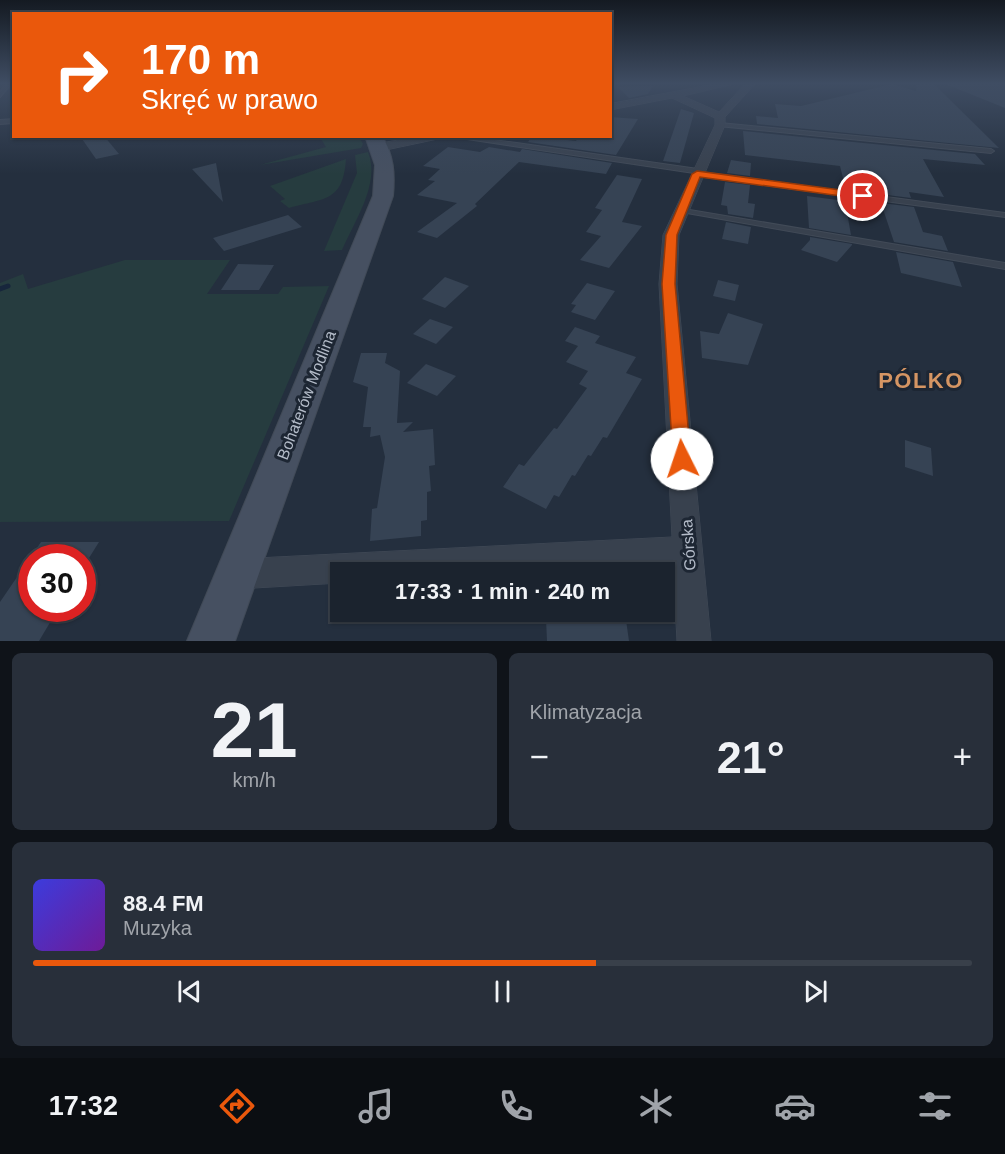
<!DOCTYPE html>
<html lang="pl">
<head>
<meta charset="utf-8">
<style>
  body { margin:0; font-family:Helvetica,sans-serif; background:#282f3a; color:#f1f3f6; height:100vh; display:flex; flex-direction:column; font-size:22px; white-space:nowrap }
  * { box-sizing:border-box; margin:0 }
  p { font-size:20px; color:#a0a4aa }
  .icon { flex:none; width:33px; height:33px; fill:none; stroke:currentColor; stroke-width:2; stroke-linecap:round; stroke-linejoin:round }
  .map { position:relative; height:641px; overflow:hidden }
  .sheet { display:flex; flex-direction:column; gap:12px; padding:12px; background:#0f1319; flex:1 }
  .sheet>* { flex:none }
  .hud { position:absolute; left:12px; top:12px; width:600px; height:126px; border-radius:0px; box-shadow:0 2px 4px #0004,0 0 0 2px #39404a; background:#ea580c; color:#fff; overflow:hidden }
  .speed { position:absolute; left:18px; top:544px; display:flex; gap:12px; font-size:30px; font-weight:700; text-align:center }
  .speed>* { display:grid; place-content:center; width:78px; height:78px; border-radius:50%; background:#1b232e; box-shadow:0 2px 4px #0004,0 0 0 2px #39404a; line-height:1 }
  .speed .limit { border:9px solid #d22; background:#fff; color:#111 }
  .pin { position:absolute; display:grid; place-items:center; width:51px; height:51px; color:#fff; margin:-26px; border:3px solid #fff; border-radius:50%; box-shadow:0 2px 6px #0007 }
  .me { position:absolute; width:66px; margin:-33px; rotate:356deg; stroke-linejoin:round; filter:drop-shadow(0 0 4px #0008) }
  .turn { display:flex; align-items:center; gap:21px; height:126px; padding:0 30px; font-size:27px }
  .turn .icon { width:78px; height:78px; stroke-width:2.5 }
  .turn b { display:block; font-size:42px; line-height:51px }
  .big { font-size:45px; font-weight:700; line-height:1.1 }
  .sheet .card { flex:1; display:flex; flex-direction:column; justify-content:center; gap:9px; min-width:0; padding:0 21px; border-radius:9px; background:#282f3a }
  .sheet .dial { align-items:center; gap:0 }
  .dial b { font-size:78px; line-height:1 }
  .song { display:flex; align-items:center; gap:18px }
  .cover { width:72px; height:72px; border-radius:9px; background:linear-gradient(135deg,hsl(240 70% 55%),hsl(280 70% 35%)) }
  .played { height:6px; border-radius:3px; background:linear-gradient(90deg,#ea580c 60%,#39404a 60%) }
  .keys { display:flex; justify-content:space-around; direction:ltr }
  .heat { display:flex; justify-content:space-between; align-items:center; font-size:33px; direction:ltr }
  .sheet .tiles { flex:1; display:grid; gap:12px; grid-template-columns:1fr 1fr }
  .card:last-child { grid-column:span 2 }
  .trip { position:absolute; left:330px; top:562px; width:345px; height:60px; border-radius:0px; background:#1b232e; box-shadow:0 2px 4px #0004,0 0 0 2px #39404a; font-weight:700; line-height:60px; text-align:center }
  .tab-bar { display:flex; height:96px; justify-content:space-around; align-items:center; background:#0b0e12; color:#a0a4aa }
  .tab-bar .icon { width:42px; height:42px }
  .tab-bar .selected { color:#ea580c }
  .tab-bar b { font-size:27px; color:#f1f3f6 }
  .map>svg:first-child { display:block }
  .green { fill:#263c3f }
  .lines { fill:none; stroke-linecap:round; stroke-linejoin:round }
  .stream { stroke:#17263c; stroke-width:5 }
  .building { fill:#364354 }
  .lane-casing { stroke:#414a57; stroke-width:2 }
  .street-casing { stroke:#414a57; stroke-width:1 }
  .secondary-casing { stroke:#414a57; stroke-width:2 }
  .lane { fill:#38414e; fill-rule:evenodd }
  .street { fill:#38414e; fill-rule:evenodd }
  .secondary { fill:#465061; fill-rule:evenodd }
  .route { fill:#ea580c; stroke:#983908; stroke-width:1.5 }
  .labels { text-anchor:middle; stroke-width:6; stroke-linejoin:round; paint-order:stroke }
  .street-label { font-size:16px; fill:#b4bcc9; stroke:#1d2633 }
  .district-label { font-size:22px; font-weight:bold; letter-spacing:1.5px; fill:#d59563; stroke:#1d2633 }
</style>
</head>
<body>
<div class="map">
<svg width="1005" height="641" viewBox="0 0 1005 641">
  <rect width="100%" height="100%" fill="#242f3e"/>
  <g class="green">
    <polygon points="336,137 359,137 363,144 361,148 260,165 326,147 321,139"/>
    <path d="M 368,152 C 381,183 354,222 342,250 L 324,251 L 357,173 L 355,155 Z"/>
    <path d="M 346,159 C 343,202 325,198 289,208 L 280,201 L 285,199 L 270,186 Z"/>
    <polygon points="125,260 230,260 207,294 278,294 283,287 329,286 229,521 0,522 0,283 23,274 28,289"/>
  </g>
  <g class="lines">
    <polyline class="stream" points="0,289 8,286"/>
  </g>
  <g class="building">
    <polygon points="892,84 916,91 917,84 934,84 999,148 757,124 756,116 778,118 775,104 801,106"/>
    <polygon points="948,84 1005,84 1005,108 948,85"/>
    <polygon points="653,86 648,94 629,98 618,87"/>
    <polygon points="681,109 694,113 680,163 663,161"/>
    <polygon points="610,117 638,119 616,155 528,142 532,136 576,141 579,136 610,136"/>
    <polygon points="743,131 975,154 985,165 923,159 944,197 909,192 911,198 879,194 877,186 844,182 840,166 745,155"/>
    <polygon points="80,136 104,136 119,154 96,159"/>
    <polygon points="448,147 480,152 489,147 520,152 522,149 612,163 606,174 519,162 475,204 477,206 437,238 417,232 457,203 417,195 435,181 428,180 440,169 423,166"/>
    <polygon points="731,160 751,163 750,176 727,173"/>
    <polygon points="216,163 223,202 192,169"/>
    <polygon points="617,175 642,179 622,222 642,226 609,268 580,260 601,236 586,232 602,210 595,208"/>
    <polygon points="725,182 750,185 748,203 755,204 753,218 728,214 727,206 721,205"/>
    <polygon points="807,196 845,201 851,235 809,228"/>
    <polygon points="881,203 914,207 923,232 942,236 948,251 894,242"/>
    <polygon points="288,215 302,227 224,251 213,238"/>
    <polygon points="726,222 751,227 748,244 722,239"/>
    <polygon points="810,237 852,244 852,245 837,262 801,250 810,240"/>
    <polygon points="896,252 953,262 962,287 901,273"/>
    <polygon points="238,264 274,265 259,290 221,290"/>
    <polygon points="445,277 469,286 445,308 422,299"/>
    <polygon points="718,280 739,285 735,301 713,296"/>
    <polygon points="587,283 615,291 595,320 571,312 576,305 571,304"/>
    <polygon points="728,313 763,324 748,365 702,358 700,331 719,334"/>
    <polygon points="430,319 453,327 436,344 413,334"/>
    <polygon points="575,327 600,336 595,343 636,357 626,373 642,379 607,438 603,437 591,456 588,455 575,476 572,475 559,497 554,495 546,509 503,487 519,464 524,466 554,428 557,429 587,388 579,384 588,371 566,362 578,346 565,341"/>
    <polygon points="361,353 387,353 385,363 400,371 397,423 413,422 403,432 433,429 435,465 429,466 431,491 427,492 427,520 421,521 421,536 370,541 372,509 377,508 385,457 380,435 370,437 371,427 363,427 368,387 353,382"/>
    <polygon points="426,364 456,376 437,396 407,383"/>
    <polygon points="905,440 931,448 933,476 905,467"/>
    <polygon points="41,542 99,542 89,558 32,558 32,609 58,609 39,641 0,641 0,602"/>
    <polygon points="546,619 626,620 629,641 547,641"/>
  </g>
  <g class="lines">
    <defs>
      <g id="lane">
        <polygon points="6,84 11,84 0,97 0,92"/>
        <polygon points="14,119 14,123 0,124 0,120"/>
        <polygon points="720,123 991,149 994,151 991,153 718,126 718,124"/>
        <polygon points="447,136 467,136 698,169 700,170 701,172 1005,213 1005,217 697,176 695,175 694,173"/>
        <polygon points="678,208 1005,263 1005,269 681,212 677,210"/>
      </g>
      <g id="street">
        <polygon points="715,84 734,84 683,96 719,112 745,84 755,84 725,117 725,125 679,235 677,284 711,641 677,641 673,565 522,573 340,573 340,583 237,589 226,584 222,574 226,564 237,559 672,537 659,284 663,235 715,125 715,118 672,98 610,110 610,104"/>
        <polygon points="423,136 452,136 381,151 375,147 381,143"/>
      </g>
      <path id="secondary" d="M 365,136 L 382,136 C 394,156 395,174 393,196 L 235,641 L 187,641 L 373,196 L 375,165 Z"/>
    </defs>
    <use href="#lane" class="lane-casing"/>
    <use href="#street" class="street-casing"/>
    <use href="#secondary" class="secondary-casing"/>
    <use href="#lane" class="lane"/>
    <use href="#street" class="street"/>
    <use href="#secondary" class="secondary"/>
  </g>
  <linearGradient id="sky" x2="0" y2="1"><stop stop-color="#141a22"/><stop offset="0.48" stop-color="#3f4d63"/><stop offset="1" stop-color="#3f4d63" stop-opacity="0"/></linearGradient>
  <rect width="1005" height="174" fill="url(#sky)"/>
  <polygon class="route" points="697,171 863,193 868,196 863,199 700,177 677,235 675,284 691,459 689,464 682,466 676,464 673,459 662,284 666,235 692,174"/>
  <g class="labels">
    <g class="street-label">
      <text transform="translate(306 395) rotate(-69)" y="6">Bohaterów Modlina</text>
      <text transform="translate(688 545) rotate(-94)" y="6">Górska</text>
    </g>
    <g class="district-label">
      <text x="921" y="388">PÓLKO</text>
    </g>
  </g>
</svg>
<div class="speed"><div class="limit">30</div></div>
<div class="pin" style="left:863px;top:196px;background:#d93025"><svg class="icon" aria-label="arrive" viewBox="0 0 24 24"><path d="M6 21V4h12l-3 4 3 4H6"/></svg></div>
<svg class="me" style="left:682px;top:459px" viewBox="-20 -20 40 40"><circle r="19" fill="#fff"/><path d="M0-13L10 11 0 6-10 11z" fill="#ea580c"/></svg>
<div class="trip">17:33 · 1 min · 240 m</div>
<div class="hud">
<div class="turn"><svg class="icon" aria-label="right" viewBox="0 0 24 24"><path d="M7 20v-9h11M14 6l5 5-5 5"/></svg><div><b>170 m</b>Skręć w prawo</div></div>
</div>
</div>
<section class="sheet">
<div class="tiles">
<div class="card dial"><b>21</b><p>km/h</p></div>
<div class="card"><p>Klimatyzacja</p>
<div class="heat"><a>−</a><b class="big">21°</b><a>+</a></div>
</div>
<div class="card">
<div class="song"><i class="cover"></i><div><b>88.4 FM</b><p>Muzyka</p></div></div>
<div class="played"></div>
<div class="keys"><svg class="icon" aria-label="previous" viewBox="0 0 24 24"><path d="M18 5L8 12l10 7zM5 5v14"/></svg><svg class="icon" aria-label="pause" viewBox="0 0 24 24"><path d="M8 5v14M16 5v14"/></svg><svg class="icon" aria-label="next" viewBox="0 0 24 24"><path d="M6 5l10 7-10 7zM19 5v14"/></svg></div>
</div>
</div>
</section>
<nav class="tab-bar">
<b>17:32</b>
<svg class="icon selected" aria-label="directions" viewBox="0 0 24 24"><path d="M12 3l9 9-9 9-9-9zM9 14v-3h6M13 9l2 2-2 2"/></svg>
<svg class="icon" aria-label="music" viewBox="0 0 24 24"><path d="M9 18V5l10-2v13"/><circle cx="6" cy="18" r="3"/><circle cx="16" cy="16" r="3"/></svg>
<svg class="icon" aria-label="phone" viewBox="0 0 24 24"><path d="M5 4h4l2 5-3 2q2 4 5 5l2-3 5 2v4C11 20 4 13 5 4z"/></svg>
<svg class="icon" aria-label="climate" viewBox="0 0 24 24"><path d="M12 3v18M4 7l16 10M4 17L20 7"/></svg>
<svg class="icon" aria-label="car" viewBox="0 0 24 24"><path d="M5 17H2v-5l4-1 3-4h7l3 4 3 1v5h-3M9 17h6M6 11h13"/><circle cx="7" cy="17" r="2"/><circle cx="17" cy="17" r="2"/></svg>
<svg class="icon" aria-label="filters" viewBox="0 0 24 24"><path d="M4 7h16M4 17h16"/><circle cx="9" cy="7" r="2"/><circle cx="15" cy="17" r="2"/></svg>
</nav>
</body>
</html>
